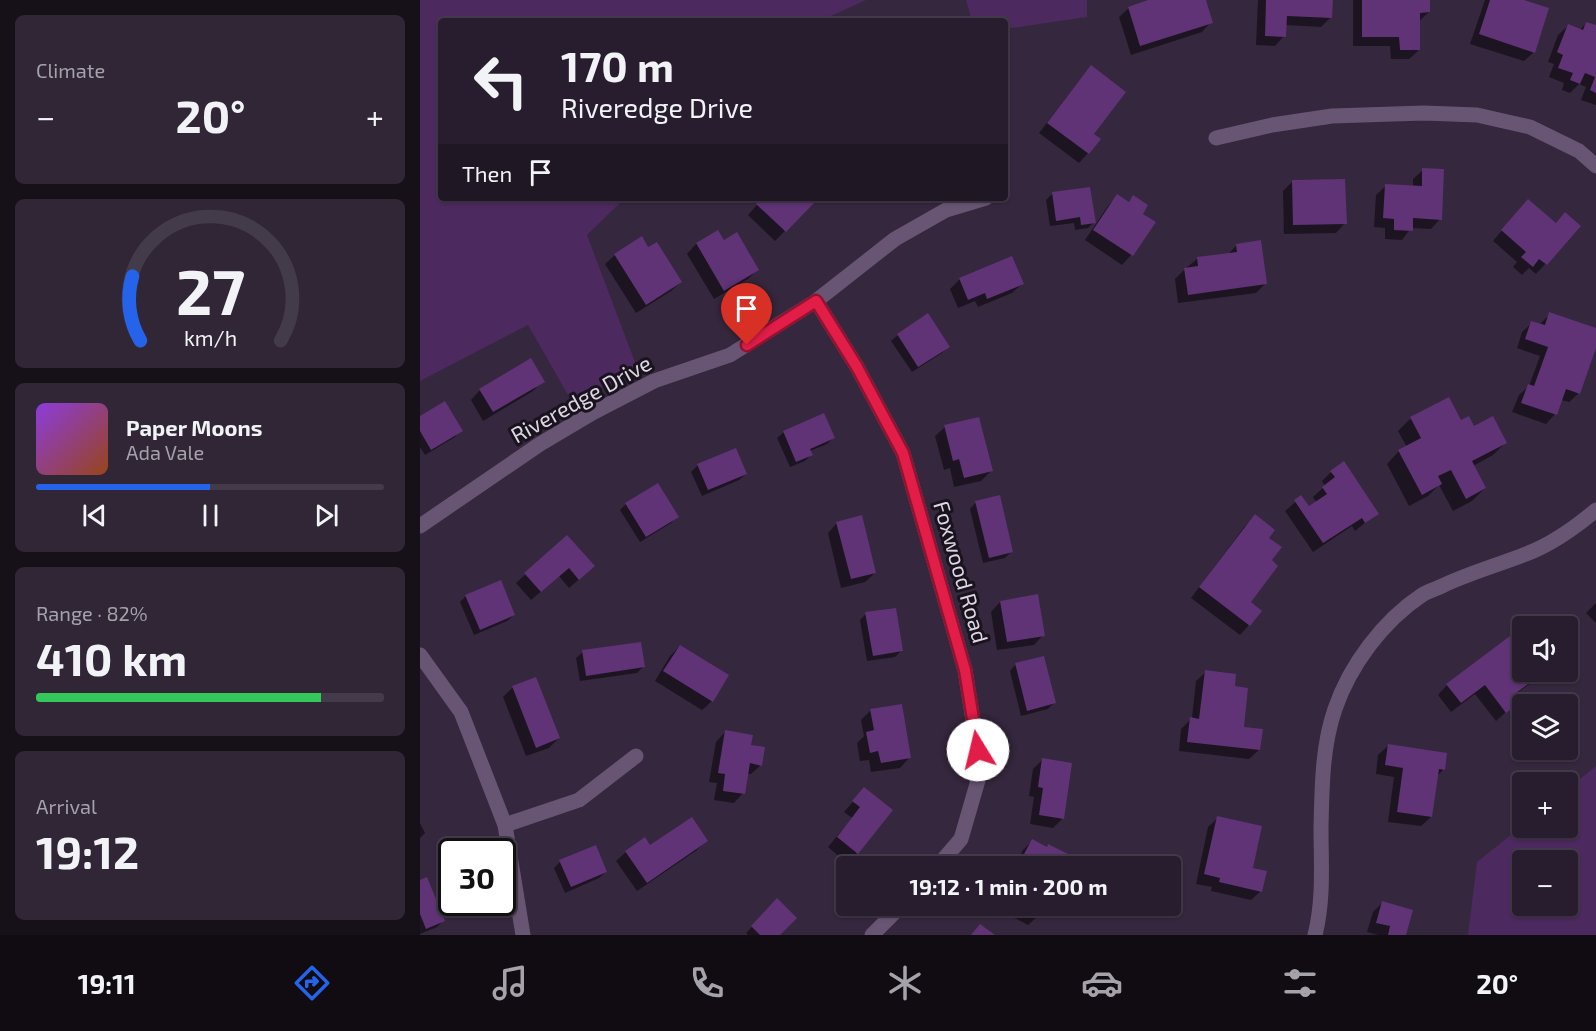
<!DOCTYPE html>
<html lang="en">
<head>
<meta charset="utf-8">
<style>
  body { margin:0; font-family:"Exo 2",sans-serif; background:#302636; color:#f1f3f6; height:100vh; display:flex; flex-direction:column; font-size:22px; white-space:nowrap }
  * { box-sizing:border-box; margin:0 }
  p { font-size:20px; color:#a5a2aa }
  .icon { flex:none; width:33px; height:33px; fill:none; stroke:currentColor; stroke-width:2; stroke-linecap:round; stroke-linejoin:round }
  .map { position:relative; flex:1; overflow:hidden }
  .side { display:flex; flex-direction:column; gap:15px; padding:15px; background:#161019; width:420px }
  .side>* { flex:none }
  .banner { position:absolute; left:18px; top:18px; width:570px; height:183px; border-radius:6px; box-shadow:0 2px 4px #0004,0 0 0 2px #443b4a; background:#281d2e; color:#f1f3f6; overflow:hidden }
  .fabs { position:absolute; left:1092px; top:616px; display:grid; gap:12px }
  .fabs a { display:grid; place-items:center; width:66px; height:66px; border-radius:6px; background:#281d2e; box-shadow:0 2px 4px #0004,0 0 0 2px #443b4a; font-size:30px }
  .speed { position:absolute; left:18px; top:838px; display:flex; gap:12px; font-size:30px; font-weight:700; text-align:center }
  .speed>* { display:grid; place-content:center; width:78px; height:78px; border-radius:50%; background:#281d2e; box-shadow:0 2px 4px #0004,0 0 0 2px #443b4a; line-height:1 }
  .speed .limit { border:3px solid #111; border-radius:9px; background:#fff; color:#111 }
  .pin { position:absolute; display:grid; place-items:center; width:51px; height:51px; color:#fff; margin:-62px -26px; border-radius:50% 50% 50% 0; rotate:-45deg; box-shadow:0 0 6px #0007 }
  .pin .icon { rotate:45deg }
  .me { position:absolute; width:66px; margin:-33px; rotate:351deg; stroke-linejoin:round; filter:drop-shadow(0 0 4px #0008) }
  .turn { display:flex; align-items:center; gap:21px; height:126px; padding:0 24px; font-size:27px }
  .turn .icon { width:78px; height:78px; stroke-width:2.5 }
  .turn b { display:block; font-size:42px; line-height:51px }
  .then { display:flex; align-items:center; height:57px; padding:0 24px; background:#0003; gap:12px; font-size:22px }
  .big { font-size:45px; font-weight:700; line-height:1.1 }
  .side .tile { flex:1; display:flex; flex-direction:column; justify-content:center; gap:9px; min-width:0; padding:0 21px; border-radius:9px; background:#302636 }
  .side .dial { align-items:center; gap:0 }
  .dial svg { height:156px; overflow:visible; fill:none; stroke:#443b4a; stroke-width:7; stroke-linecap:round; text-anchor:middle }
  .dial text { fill:#f1f3f6; stroke:none }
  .song { display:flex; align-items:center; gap:18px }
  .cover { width:72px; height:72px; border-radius:9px; background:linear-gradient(135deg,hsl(270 70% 55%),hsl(20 70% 35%)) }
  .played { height:6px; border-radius:3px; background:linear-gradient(90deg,#2563eb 50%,#443b4a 50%) }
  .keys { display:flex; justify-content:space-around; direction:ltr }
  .heat { display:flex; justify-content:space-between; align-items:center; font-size:33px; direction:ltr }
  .charge { height:9px; border-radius:4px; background:linear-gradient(90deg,#34c759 82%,#443b4a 0) }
  .trip { position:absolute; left:416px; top:856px; width:345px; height:60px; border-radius:6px; background:#281d2e; box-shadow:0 2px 4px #0004,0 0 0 2px #443b4a; font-weight:700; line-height:60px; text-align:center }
  .tabs { display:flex; height:96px; justify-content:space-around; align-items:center; background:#100c12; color:#a5a2aa }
  .tabs .icon { width:42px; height:42px }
  .tabs .current { color:#2563eb }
  .tabs b { font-size:27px; color:#f1f3f6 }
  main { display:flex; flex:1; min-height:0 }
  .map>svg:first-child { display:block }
  .green { fill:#4c295f; fill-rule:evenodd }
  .shadow { fill:#0007 }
  .building { fill:#5f3376 }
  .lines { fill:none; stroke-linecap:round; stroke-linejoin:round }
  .street { stroke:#685573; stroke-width:15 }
  .route-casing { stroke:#92132f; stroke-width:15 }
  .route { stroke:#e11d48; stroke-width:10 }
  .labels { text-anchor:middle; stroke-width:6; stroke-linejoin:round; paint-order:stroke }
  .street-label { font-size:22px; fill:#ded6e4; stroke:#19131d }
</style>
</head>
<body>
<main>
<section class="side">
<div class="tile"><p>Climate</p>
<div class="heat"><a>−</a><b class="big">20°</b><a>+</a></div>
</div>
<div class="tile dial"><svg viewBox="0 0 100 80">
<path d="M14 69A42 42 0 1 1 86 69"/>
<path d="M14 69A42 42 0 0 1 10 36" stroke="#2563eb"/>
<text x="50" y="56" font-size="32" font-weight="700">27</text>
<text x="50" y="72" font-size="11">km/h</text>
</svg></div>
<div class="tile">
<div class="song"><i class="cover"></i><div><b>Paper Moons</b><p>Ada Vale</p></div></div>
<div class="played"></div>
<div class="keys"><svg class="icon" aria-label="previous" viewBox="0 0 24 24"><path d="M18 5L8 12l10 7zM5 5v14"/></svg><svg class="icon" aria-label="pause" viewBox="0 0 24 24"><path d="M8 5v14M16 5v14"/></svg><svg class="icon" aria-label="next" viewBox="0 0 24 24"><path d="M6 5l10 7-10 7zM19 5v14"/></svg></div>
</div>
<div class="tile"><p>Range · 82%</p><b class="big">410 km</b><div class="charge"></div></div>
<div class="tile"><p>Arrival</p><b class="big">19:12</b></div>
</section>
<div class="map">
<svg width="1176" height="935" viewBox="0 0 1176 935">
  <rect width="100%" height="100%" fill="#35273d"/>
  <g class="green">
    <polygon points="0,0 446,0 400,21 21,21 21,198 205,198 167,235 218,370 152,402 108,325 0,381"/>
    <polygon points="546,0 667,0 667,17 585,29 585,21 552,21"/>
    <path d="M 1176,766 L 1176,935 L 1048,935 L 1057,862 L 1102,826 L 1102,828 L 1148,828 L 1148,789 ZM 1102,861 L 1148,861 L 1148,906 L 1102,906 Z"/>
  </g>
  <g class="shadow">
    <polygon points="733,0 784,0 791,22 782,32 711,55 699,17 709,8"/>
    <polygon points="838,0 912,0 911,17 901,27 865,25 864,36 855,46 836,45"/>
    <polygon points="933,0 1008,0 1009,12 998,22 999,50 989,59 971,59 970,46 933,46"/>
    <polygon points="1065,0 1099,0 1114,52 1104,61 1050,44"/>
    <polygon points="1166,23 1176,27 1176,105 1161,100 1166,87 1159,84 1150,93 1142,90 1144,83 1129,77 1134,64 1128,62 1138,35 1148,26 1160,30"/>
    <polygon points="671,67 672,134 668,153 659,163 619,133 662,77"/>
    <polygon points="1003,170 1020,219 1011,229 991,228 982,240 965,239 965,228 954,227 956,195 966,186 993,187 993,179"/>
    <polygon points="872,182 925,223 916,233 864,234 863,191"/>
    <polygon points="632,194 674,222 668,228 655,230 654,223 630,226 626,200"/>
    <polygon points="697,196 708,203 713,197 721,214 733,223 711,255 702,265 665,240 688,206"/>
    <polygon points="343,198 389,198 393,202 355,241 328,215"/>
    <polygon points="1099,210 1135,224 1159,227 1116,274 1109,268 1102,275 1093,267 1097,262 1073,241"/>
    <polygon points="297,232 303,242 337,270 328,279 294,299 267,254 276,244"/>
    <polygon points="817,245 846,283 836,293 758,303 755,279 765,269 777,259 808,254"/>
    <polygon points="195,255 261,282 251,291 216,313 185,264"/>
    <polygon points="540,279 602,284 592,293 558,307 555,301 538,308 530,289"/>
    <polygon points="1130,314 1176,330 1176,343 1159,393 1149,402 1141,400 1135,414 1126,424 1092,412 1099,395 1109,386 1120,356 1097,348 1102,332 1112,323 1120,324"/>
    <polygon points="478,335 528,347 522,353 492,372 471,341"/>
    <polygon points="123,381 113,391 63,421 51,400 60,390"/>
    <polygon points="0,418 41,430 35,437 5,455 0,447"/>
    <polygon points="991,418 1041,422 1085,443 1073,455 1053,466 1065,488 1052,501 1033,511 1019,485 1008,496 989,506 967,464 979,451 987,447 978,431"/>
    <polygon points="525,427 571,471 561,481 534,487 530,468 524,470 515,436"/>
    <polygon points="364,432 413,438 407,444 390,451 391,455 385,461 370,467 357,438"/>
    <polygon points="315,450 326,474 319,480 282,496 271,472 277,466"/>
    <polygon points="911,472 957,513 935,531 932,526 893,552 865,511 881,497 889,508 897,503 893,497 905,486 902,481"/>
    <polygon points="556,502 591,552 585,558 563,563 550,509"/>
    <polygon points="206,504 257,517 251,523 220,542 200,510"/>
    <polygon points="835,516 847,538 850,561 829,602 829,625 820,635 771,598 825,526"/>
    <polygon points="417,523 455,573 445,582 421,588 408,533"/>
    <polygon points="147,537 163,576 149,588 139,576 111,600 96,583"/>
    <polygon points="46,596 94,615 87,621 54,635 40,602"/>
    <polygon points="580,602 623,635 614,645 577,650 571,612"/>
    <polygon points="1176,603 1176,623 1166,613"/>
    <polygon points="446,614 481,651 475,657 447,661 440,620"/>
    <polygon points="1102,629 1102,672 1125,672 1092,697 1096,703 1076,721 1055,694 1031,712 1018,695 1027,685"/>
    <polygon points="260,646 292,701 282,710 235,681 250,656"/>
    <polygon points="163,652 223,667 217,673 160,681 156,658"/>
    <polygon points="596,664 634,703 628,709 601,716 590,671"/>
    <polygon points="786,672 813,688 822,728 839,750 829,759 759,751 761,729 772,718 776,681"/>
    <polygon points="115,679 139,738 129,748 106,756 83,697 92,688"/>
    <polygon points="451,710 489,758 480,768 451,772 449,760 440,761 437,743 444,736 441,720"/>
    <polygon points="305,732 329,746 341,765 331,774 326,774 323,793 314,803 294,800 297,783 289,782 296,742"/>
    <polygon points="968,746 1024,769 1017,776 1011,817 1001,826 968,822 974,777 956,774 958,755"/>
    <polygon points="622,760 643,818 633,828 610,824 614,797 609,796 613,769"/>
    <polygon points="444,789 437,853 427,863 408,847 432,818 424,812"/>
    <polygon points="798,818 831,869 841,891 831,900 791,891 792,887 776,884 788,827"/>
    <polygon points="0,823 5,833 0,838"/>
    <polygon points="224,839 230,848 286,840 277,850 217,891 196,861 206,852"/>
    <polygon points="612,841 626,848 628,845 644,867 594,867 603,850"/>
    <polygon points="140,862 186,872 179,878 145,893 134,868"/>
    <polygon points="0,882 23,921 17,927 0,934"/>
    <polygon points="357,901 358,935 328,935 326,933"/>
    <polygon points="962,903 984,935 958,935 947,932 953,912"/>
    <polygon points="589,906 623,906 618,916 608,925 585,913"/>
  </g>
  <g class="building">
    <polygon points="728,0 786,0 793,23 720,46 708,7"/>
    <polygon points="846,0 913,0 912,18 867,16 866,37 845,36"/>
    <polygon points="942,0 1010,0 1010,12 1000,13 1000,50 980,50 979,37 942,37"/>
    <polygon points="1070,0 1104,0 1129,8 1115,53 1059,34"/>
    <polygon points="1166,22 1176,25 1176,93 1170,90 1175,77 1165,73 1160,84 1150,80 1153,73 1138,68 1143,55 1137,52 1148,24 1163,30"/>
    <polygon points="671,65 706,92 674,134 681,139 669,154 627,123"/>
    <polygon points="1002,168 1024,169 1022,220 993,218 993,231 974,230 974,219 963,218 965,184 1002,186"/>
    <polygon points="925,179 927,224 873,225 872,180"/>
    <polygon points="670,187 676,223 661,225 660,217 636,221 632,192"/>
    <polygon points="697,194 709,202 713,195 728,205 723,214 736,222 713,256 673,230"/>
    <polygon points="342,198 391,198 395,202 366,232 336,204"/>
    <polygon points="1108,199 1136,223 1145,212 1161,226 1127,265 1119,259 1113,267 1101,257 1106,252 1081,230"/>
    <polygon points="298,230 304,240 317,232 339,270 304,291 276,243"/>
    <polygon points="222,236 228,247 237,242 262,282 226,305 194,254"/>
    <polygon points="841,240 847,284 768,295 764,268 778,266 777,257 817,252 816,244"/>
    <polygon points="592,256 604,284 567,299 565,293 548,300 539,278"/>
    <polygon points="1129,312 1176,328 1176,348 1160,394 1146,389 1137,415 1101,403 1108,384 1114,386 1128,347 1105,339 1111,321 1125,325"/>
    <polygon points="508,313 530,347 498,367 477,334"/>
    <polygon points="111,358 125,382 73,412 59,389"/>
    <polygon points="1029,397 1041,420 1049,416 1054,426 1073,416 1087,443 1052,461 1066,488 1046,499 1031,470 1018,476 1022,484 1002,495 978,450 1001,438 990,417"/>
    <polygon points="25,401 43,431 11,450 0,431 0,416"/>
    <polygon points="404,413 415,438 390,449 393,455 376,462 363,431"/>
    <polygon points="559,417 573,471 544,478 539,459 533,461 524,425"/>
    <polygon points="316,448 327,474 288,490 277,464"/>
    <polygon points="924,461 959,514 945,523 942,518 903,543 874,500 881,495 889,506 907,494 902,487 915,477 910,471"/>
    <polygon points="238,483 259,517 226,537 205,503"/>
    <polygon points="580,495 593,552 569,558 555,501"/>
    <polygon points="835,514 855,530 849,538 862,547 852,560 858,566 831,602 842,611 830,626 779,587"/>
    <polygon points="442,515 456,573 431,579 416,522"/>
    <polygon points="147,535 175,566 159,580 149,568 121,592 104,573"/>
    <polygon points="81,580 95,615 60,630 45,595"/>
    <polygon points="618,594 625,636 587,642 580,601"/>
    <polygon points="476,608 483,651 453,656 445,612"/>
    <polygon points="1102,627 1102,672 1124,672 1092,696 1098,704 1086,713 1065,685 1041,703 1026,684"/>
    <polygon points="221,642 225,667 166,676 162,650"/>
    <polygon points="260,645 309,675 293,702 243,671"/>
    <polygon points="624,656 636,703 607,711 595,663"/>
    <polygon points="785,670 816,674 815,686 828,688 824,727 843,729 840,750 767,742 770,717 779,719"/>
    <polygon points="116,677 140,738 116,748 92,686"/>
    <polygon points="482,704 491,758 461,763 458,751 450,753 446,732 454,730 450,709"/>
    <polygon points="305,730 333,735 331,745 345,747 342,766 330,763 325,794 303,791 305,774 298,773"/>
    <polygon points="968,744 1027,753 1025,770 1019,769 1012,817 977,812 983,768 965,765"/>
    <polygon points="622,758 652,763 644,819 619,815 623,788 618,787"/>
    <polygon points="444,787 473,810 438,854 417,837 440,807 432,801"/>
    <polygon points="797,816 842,826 833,868 847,871 842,892 799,882 800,878 784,874"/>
    <polygon points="272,817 288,841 227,883 205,851 225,837 230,845"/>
    <polygon points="612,839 627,847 628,844 652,856 646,867 613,867 614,865 602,858"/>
    <polygon points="176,845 187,872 151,887 139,860"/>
    <polygon points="7,877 25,921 6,929 0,914 0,880"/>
    <polygon points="357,898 377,918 360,935 340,935 331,926"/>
    <polygon points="962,901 993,910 986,935 968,935 970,926 956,923"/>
    <polygon points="599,906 625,906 619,917"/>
    <polygon points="560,924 575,935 551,935"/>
  </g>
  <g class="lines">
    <g class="street">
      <polyline points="796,138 852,125 912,116 1004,113 1057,115 1110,127 1159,151 1176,166"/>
      <polyline points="396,301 437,367 483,453 545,670 561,770 541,839 517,867"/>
      <polyline points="0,526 120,444 174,412 234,381 310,355 396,301 475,239 526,210 566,198"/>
      <polyline points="0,655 41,712 85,825 103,935"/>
      <polyline points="85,825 159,800 216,756"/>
      <polyline points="452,935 481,906"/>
      <path d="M 895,935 C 904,899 901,864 901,827 C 902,788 902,746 915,709 C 930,665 963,621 1002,595 C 1008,591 1016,589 1022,586 C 1051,572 1082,564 1111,552 C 1135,542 1157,526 1176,510"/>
    </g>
  </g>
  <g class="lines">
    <defs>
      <polyline id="route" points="327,345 396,301 437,367 483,453 545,670 558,750"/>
    </defs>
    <use href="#route" class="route-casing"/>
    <use href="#route" class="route"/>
  </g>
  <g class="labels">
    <g class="street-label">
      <text transform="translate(161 399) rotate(-29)" y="8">Riveredge Drive</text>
      <text transform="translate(541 572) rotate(74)" y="8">Foxwood Road</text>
    </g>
  </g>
</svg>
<div class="fabs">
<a><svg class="icon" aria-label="sound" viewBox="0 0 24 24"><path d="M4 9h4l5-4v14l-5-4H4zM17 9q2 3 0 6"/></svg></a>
<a><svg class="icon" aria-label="layers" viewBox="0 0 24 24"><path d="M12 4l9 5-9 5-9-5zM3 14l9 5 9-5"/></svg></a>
<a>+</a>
<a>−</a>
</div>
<div class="speed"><div class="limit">30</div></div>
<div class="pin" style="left:327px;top:345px;background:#d93025"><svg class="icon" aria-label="arrive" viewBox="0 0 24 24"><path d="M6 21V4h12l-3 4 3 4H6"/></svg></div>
<svg class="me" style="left:558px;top:750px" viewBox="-20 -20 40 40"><circle r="19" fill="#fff"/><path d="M0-13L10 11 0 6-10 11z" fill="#e11d48"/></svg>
<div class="trip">19:12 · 1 min · 200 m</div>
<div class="banner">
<div class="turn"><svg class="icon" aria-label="left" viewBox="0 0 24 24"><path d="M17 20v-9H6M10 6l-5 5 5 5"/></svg><div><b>170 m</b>Riveredge Drive</div></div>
<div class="then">Then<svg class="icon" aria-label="arrive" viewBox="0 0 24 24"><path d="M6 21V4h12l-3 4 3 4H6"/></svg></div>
</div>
</div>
</main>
<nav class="tabs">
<b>19:11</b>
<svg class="icon current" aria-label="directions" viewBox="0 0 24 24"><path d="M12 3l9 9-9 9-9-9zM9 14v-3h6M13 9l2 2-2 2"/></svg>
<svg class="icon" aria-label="music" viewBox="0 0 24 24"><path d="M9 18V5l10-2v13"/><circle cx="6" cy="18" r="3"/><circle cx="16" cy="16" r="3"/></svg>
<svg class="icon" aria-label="phone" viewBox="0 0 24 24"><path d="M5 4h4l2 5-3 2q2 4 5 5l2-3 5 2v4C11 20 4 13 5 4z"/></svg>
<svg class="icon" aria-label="climate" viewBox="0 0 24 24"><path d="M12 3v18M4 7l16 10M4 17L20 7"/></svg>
<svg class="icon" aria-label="car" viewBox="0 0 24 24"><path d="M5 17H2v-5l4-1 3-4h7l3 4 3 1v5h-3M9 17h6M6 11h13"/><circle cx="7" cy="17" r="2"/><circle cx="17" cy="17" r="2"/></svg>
<svg class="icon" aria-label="filters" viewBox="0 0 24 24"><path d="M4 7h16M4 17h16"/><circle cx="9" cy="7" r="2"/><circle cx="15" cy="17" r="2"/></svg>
<b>20°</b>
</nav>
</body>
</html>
